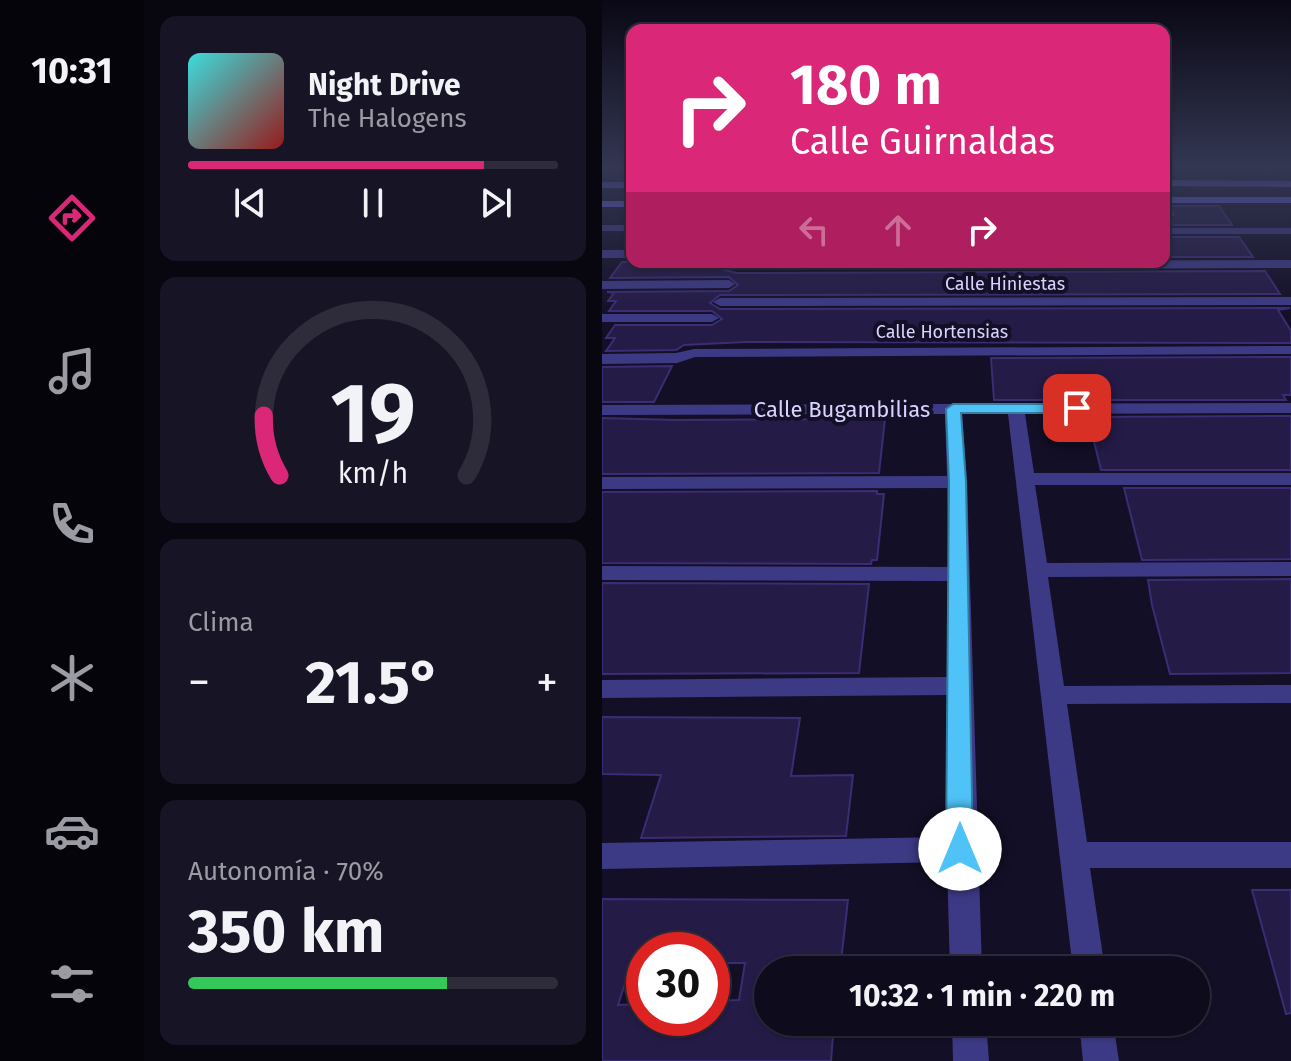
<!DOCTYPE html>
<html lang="es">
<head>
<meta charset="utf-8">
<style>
  body { margin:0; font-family:"Fira Sans",sans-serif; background:#171425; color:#f1f3f6; height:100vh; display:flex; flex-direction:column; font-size:30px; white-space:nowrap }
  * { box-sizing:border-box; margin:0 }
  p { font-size:26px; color:#9b9ba3 }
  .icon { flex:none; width:44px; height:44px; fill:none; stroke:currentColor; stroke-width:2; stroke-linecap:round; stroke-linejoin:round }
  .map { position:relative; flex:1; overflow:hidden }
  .drawer { display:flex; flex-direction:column; gap:16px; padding:16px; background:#08060f; width:458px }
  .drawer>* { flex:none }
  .guide { position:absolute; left:24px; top:24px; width:544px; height:244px; border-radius:16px; box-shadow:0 2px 6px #0004,0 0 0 2px #2e2b3b; background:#db2777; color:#fff; overflow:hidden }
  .speed { position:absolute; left:24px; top:932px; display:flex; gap:16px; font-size:40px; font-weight:700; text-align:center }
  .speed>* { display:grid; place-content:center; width:104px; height:104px; border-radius:50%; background:#0e0b1c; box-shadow:0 2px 6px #0004,0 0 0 2px #2e2b3b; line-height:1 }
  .speed .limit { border:12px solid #d22; background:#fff; color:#111 }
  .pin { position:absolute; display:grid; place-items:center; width:68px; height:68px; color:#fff; margin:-34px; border-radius:16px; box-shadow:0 4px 12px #0006 }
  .me { position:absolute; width:88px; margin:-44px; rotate:0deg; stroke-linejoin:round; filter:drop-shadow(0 0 6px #0008) }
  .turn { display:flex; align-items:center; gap:28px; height:168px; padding:0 32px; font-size:36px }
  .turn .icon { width:104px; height:104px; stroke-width:2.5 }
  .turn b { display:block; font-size:56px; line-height:68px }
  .lanes { display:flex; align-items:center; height:76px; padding:0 32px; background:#0003; justify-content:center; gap:40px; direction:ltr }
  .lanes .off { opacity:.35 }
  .big { font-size:60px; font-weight:700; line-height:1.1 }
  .drawer .tile { flex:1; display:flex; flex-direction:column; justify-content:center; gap:12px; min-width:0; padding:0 28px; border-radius:16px; background:#171425 }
  .drawer .dial { align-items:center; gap:0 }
  .dial svg { height:208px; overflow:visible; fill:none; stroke:#2e2b3b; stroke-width:7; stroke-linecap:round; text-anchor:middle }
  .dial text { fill:#f1f3f6; stroke:none }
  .song { display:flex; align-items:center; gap:24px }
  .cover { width:96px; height:96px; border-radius:12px; background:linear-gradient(135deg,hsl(180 70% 55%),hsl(0 70% 35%)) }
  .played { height:8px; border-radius:4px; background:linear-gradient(90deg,#db2777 80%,#2e2b3b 80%) }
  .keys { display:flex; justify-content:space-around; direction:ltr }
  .heat { display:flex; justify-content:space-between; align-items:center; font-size:44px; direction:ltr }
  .charge { height:12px; border-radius:6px; background:linear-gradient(90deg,#34c759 70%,#2e2b3b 0) }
  .trip { position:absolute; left:152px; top:956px; width:456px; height:80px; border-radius:40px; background:#0e0b1c; box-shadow:0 2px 6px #0004,0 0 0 2px #2e2b3b; font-weight:700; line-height:80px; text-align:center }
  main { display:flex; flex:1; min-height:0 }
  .menu { display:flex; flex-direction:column; width:144px; justify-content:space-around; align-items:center; background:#06040b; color:#9b9ba3 }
  .menu .icon { width:56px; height:56px }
  .menu .current { color:#db2777 }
  .menu b { font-size:36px; color:#f1f3f6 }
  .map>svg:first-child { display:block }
  .building { fill:#241b47; stroke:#3b2d73; stroke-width:2; fill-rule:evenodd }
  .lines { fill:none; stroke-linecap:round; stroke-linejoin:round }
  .minor { fill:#3d3a85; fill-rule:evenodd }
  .secondary { fill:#6f6bff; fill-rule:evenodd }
  .route { fill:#4fc3f7; stroke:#337fa1; stroke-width:2 }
  .labels { text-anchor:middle; stroke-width:8; stroke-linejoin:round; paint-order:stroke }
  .far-street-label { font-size:18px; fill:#d9d4ff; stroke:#130f26 }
  .street-label { font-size:22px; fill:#d9d4ff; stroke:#130f26 }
</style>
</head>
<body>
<main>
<nav class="menu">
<b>10:31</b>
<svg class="icon current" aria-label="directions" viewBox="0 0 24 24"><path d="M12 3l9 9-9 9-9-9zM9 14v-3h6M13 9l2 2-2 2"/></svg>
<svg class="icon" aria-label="music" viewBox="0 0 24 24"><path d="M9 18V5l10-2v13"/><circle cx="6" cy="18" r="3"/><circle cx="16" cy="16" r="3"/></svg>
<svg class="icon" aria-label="phone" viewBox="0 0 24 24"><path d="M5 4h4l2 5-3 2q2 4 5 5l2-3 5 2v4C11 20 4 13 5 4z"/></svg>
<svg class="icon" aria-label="climate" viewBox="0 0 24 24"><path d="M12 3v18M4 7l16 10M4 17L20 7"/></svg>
<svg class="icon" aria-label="car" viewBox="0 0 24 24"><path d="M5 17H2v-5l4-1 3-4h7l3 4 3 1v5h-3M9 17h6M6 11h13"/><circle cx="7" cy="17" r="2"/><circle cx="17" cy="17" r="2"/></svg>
<svg class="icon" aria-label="filters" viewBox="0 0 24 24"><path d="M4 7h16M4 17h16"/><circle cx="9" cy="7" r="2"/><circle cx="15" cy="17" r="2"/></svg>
</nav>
<section class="drawer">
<div class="tile">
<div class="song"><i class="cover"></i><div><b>Night Drive</b><p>The Halogens</p></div></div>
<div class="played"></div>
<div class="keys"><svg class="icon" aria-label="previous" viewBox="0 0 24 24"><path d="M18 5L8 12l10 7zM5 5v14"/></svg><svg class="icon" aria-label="pause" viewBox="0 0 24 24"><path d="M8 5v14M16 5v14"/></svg><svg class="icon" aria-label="next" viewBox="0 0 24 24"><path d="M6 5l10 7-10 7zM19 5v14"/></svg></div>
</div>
<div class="tile dial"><svg viewBox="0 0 100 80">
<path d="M14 69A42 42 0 1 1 86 69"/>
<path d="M14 69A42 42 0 0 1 8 46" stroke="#db2777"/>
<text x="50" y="56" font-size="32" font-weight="700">19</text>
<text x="50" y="72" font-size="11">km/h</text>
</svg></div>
<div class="tile"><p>Clima</p>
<div class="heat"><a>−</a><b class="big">21.5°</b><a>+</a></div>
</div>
<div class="tile"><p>Autonomía · 70%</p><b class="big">350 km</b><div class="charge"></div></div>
</section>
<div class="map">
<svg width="689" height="1061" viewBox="0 0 689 1061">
  <rect width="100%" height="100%" fill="#130f26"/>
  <g class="building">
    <polygon points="567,206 617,206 630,225 563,225 570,223 565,215 572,215"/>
    <polygon points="562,237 637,237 651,257 565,257"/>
    <polygon points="20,262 122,262 118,269 135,273 663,271 678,294 118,295 108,303 118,309 688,308 676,310 689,331 689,343 144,342 82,345 74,350 4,351 13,338 4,338 13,325 110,325 120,319 110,311 7,311 14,301 6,301 12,293 5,292 127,291 136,285 127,277 8,278"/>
    <polygon points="689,357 689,395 681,395 684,400 392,400 389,358"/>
    <polygon points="70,366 52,402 0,402 0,367"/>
    <polygon points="689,416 689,470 499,470 486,417"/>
    <polygon points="0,418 74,420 283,419 277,473 0,474"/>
    <polygon points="522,488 689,488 689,559 540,560"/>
    <polygon points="275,491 275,494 282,494 275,560 270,560 269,564 0,563 0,492"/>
    <polygon points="689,579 689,673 568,674 550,605 546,580"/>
    <polygon points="0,583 267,584 257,673 0,674"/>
    <polygon points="0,717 198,718 189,776 251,775 244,836 39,838 59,775 0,774"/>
    <polygon points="650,890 689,890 689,1013 684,1014"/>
    <path d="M 0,899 L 246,900 L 238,970 L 182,966 L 181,970 L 166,970 L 166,1022 L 232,1022 L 229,1061 L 0,1061 ZM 42,950 L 110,950 L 110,963 L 143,963 L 137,1000 L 110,1001 L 110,1018 L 42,1018 L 42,1004 L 16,1005 L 29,965 L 42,966 Z"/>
  </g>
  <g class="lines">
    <g class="minor">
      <rect x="0" y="225" width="30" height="6"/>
      <rect x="562" y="228" width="127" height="6"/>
      <rect x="0" y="250" width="30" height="8"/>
      <polygon points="689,260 689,268 135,270 129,266 135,262"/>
      <polygon points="0,281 127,280 133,284 127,288 0,289"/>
      <polygon points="689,297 689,305 118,306 111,302 118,298"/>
      <polygon points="0,314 110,314 117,318 110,322 0,322"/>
      <polygon points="689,346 689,354 93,357 75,363 0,364 0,354 74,353 92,349"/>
      <polygon points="689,403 689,413 423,414 432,473 689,473 689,485 433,485 445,563 689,562 689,576 446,577 462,686 689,685 689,703 465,704 485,842 689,842 689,868 488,868 503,970 471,970 406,414 360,414 365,482 380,970 348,970 345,862 0,869 0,843 345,837 346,695 0,698 0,680 346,677 346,581 0,580 0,566 346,567 345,488 0,489 0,477 345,476 343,414 0,415 0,405"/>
      <polygon points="350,1022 384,1022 387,1061 351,1061"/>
      <polygon points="477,1022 511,1022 517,1061 481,1061"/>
    </g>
    <g class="secondary">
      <polygon points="562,180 689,181 689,187 562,186"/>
      <rect x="0" y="182" width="30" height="6"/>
      <rect x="562" y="197" width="127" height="6"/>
      <rect x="0" y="201" width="30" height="6"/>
    </g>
  </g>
  <linearGradient id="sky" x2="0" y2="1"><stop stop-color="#0a0815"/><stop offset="0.53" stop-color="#333752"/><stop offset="1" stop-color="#333752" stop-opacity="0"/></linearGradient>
  <rect width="689" height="316" fill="url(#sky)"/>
  <polygon class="route" points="351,404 475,404 483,408 475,413 359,413 364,482 371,849 367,857 358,860 348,857 344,849 347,482 344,409"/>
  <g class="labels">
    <g class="far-street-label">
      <text x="403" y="290">Calle Hiniestas</text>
      <text x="340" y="338">Calle Hortensias</text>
    </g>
    <g class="street-label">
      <text x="240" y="417">Calle Bugambilias</text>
    </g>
  </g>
</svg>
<div class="speed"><div class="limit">30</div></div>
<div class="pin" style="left:475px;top:408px;background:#d93025"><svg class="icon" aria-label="arrive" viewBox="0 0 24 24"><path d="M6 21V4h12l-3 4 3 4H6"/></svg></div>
<svg class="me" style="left:358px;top:849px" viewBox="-20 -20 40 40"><circle r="19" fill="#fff"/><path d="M0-13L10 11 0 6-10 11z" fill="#4fc3f7"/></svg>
<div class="trip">10:32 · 1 min · 220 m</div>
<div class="guide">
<div class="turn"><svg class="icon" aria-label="right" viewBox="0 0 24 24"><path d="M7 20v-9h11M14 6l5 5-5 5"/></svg><div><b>180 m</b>Calle Guirnaldas</div></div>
<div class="lanes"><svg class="icon off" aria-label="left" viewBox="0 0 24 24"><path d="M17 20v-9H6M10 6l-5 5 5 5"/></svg><svg class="icon off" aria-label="ahead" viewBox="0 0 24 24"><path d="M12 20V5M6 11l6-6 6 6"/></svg><svg class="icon" aria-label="right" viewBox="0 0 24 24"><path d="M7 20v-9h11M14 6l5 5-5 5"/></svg></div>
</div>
</div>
</main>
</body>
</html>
